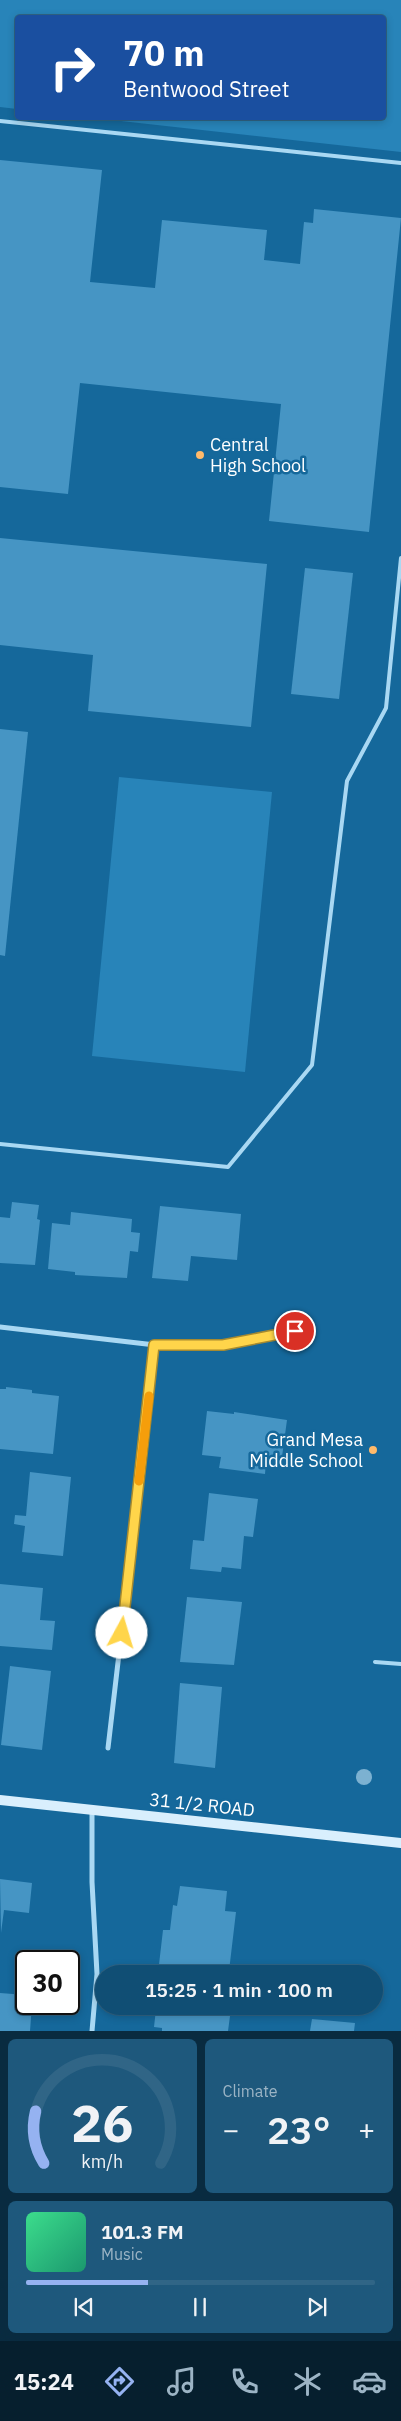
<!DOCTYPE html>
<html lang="en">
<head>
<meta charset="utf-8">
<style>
  body { margin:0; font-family:"IBM Plex Sans",sans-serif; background:#1e587c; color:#f1f3f6; height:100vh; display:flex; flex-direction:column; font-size:19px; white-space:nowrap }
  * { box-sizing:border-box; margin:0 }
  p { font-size:16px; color:#9cb4c5 }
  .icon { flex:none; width:28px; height:28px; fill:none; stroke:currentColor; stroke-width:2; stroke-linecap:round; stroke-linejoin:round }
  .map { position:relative; height:2031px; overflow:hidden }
  .sheet { display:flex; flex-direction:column; gap:8px; padding:8px; background:#092b40; flex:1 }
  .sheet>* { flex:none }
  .guide { position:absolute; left:15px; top:15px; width:371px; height:105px; border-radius:5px; box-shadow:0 2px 8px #0003,0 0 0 1px #306586; background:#1a4fa0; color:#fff; overflow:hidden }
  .speed { position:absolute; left:15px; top:1950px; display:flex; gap:10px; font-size:25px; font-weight:700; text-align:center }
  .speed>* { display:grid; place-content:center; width:65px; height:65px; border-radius:50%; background:#104e74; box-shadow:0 2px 8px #0003,0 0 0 1px #306586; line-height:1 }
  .speed .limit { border:2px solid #111; border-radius:8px; background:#fff; color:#111 }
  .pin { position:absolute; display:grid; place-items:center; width:42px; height:42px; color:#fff; margin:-21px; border:2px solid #fff; border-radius:50%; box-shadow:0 1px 5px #0007 }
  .me { position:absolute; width:55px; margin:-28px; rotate:6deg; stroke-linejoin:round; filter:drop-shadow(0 0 4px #0008) }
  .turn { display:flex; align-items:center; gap:18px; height:105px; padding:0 25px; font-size:22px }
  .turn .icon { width:65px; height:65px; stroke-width:2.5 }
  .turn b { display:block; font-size:35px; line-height:42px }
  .big { font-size:38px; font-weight:600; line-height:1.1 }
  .sheet .widget { flex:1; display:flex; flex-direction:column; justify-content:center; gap:8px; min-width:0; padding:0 18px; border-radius:8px; background:#1e587c }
  .sheet .dial { align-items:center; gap:0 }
  .dial svg { height:130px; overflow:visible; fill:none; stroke:#306586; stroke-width:7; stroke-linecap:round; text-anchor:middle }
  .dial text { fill:#f1f3f6; stroke:none }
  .song { display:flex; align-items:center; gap:15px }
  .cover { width:60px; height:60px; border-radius:8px; background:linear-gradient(135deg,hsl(150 70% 55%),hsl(160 70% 35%)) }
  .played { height:5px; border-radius:2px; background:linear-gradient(90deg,#95b2f1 35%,#306586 35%) }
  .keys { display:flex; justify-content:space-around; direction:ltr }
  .heat { display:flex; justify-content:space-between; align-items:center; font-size:28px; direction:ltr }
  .sheet .tiles { flex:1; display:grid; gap:8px; grid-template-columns:1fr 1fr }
  .widget:last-child { grid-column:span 2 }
  .trip { position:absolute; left:95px; top:1965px; width:288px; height:50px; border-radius:25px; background:#104e74; box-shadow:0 2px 8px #0003,0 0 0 1px #306586; font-weight:600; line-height:50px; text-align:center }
  .dock { display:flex; height:80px; justify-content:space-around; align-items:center; background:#061f2e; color:#9cb4c5 }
  .dock .icon { width:35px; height:35px }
  .dock .selected { color:#95b2f1 }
  .dock b { font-size:22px; color:#f1f3f6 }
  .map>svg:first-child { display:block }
  .green { fill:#2884b9 }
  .building { fill:#4695c4 }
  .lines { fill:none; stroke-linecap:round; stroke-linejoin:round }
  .lane { stroke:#a9d8f3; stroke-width:4 }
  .street { stroke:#a9d8f3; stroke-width:5 }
  .secondary { stroke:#d9effd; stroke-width:10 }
  .tree { fill:#7cb1d1 }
  .route-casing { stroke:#a68a30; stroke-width:12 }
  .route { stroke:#ffd54a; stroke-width:9 }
  .slow { stroke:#f59e0b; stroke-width:9 }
  .poi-dot { fill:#ffba6b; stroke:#15689b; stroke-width:2 }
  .labels { text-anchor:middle; stroke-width:5; stroke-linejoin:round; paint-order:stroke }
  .poi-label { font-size:18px; fill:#fff; stroke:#15689b; text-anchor:start }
  .street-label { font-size:18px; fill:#fff; stroke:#15689b }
</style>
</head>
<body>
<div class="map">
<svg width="401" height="2031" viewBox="0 0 401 2031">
  <rect width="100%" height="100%" fill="#15689b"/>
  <g class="green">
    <polygon points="0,0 401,0 401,152 94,118 384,118 384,18 18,18 17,109 0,107"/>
    <polygon points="119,777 272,792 245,1072 92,1056"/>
  </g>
  <g class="building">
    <polygon points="0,160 102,170 90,282 155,288 162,220 267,230 264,260 300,264 304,222 313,223 314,209 401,218 369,532 269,521 281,404 80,383 68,494 0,487"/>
    <polygon points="0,538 267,564 251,727 88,711 93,655 0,645"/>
    <polygon points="305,568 353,573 339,699 291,694"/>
    <polygon points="0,729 28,732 5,956 0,955"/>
    <polygon points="12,1202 39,1205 37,1219 40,1220 35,1265 0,1263 0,1217 10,1218"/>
    <polygon points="160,1206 241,1214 237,1260 191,1256 188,1281 152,1278"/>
    <polygon points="71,1212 132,1219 131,1232 140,1233 138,1252 130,1251 127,1278 75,1275 75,1272 48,1269 52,1223 70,1225"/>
    <polygon points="6,1387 32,1390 32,1393 59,1396 53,1454 0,1449 0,1389 6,1389"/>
    <polygon points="207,1411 234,1414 234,1412 287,1420 281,1464 266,1462 265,1474 219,1468 221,1457 202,1455"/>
    <polygon points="30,1472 71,1477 63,1556 22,1552 25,1526 14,1524 15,1515 26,1516"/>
    <polygon points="209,1493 258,1499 253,1537 244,1536 241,1569 222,1567 221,1572 190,1569 193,1540 204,1541"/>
    <polygon points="0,1584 43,1588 40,1620 55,1621 52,1650 0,1646"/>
    <polygon points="187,1597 242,1602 234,1665 180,1662"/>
    <polygon points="10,1666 51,1671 42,1750 1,1745"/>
    <polygon points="180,1683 222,1687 215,1768 174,1763"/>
    <polygon points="0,1879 32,1883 29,1913 4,1910 1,1933"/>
    <polygon points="180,1886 227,1891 225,1911 236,1912 229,1971 193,1967 192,1974 158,1973 163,1930 170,1930 173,1905 177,1906"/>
    <polygon points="0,1993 26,1995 26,2004 32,2004 30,2031 0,2031"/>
    <polygon points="156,2009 230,2016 228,2031 162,2031 162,2028 154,2027"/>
    <polygon points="312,2019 355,2023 354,2031 310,2031"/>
  </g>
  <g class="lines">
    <g class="lane">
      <polyline points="0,121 401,163"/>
      <polyline points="0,1144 228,1167 312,1065 347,781 386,708 401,558"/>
      <polyline points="375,1662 401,1664"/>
    </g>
    <g class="street">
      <polyline points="0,1327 155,1345 223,1345 295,1331"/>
      <polyline points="108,1748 155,1345"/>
      <polyline points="92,1809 92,1882 97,1974 92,2031"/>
    </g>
    <polyline class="secondary" points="0,1800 401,1843"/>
  </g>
  <circle class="tree" cx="364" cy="1777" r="8"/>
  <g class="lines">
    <defs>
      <polyline id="route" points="122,1633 154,1345 223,1345 295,1331"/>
    </defs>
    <use href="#route" class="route-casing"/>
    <use href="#route" class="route"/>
    <polyline class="slow" points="139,1481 149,1396"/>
  </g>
  <g class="poi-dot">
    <circle cx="200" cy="455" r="5"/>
    <circle cx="373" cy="1450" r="5"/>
  </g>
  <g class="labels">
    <g class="poi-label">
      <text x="210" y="451">Central<tspan x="210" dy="21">High School</tspan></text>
      <text x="363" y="1446" text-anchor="end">Grand Mesa<tspan x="363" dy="21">Middle School</tspan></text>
    </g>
    <g class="street-label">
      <text transform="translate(202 1805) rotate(6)" y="6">31 1/2 ROAD</text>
    </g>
  </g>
</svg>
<div class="speed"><div class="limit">30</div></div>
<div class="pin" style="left:295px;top:1331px;background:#d93025"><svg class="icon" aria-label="arrive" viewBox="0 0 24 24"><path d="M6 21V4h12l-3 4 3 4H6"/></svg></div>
<svg class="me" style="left:122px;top:1633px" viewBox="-20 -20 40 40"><circle r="19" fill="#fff"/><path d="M0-13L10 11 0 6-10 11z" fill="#ffd54a"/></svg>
<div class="trip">15:25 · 1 min · 100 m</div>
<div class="guide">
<div class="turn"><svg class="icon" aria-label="right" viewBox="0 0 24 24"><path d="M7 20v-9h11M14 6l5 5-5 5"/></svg><div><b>70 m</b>Bentwood Street</div></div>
</div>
</div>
<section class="sheet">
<div class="tiles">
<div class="widget dial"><svg viewBox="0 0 100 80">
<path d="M14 69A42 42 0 1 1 86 69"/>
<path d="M14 69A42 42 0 0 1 9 37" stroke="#95b2f1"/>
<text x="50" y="56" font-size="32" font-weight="700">26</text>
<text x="50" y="72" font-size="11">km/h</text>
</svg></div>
<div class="widget"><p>Climate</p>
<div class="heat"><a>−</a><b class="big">23°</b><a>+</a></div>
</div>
<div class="widget">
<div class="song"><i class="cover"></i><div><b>101.3 FM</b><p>Music</p></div></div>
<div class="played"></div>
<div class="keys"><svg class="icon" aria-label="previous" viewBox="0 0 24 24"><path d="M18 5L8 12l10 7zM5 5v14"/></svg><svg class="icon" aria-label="pause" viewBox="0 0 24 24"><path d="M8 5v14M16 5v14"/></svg><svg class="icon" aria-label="next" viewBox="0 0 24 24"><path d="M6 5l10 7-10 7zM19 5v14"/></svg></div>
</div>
</div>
</section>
<nav class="dock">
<b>15:24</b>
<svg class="icon selected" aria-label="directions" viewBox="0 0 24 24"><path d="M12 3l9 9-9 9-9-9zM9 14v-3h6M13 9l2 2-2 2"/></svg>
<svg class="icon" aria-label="music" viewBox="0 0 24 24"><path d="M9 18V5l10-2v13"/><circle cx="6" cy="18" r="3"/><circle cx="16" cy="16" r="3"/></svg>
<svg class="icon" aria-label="phone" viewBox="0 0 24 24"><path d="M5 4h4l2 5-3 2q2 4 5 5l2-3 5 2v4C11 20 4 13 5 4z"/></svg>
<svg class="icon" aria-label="climate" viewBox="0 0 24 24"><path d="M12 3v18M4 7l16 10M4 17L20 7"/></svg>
<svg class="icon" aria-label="car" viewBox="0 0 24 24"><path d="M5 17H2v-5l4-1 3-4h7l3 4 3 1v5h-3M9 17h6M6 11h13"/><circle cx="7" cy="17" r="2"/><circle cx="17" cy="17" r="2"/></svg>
</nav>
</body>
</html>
